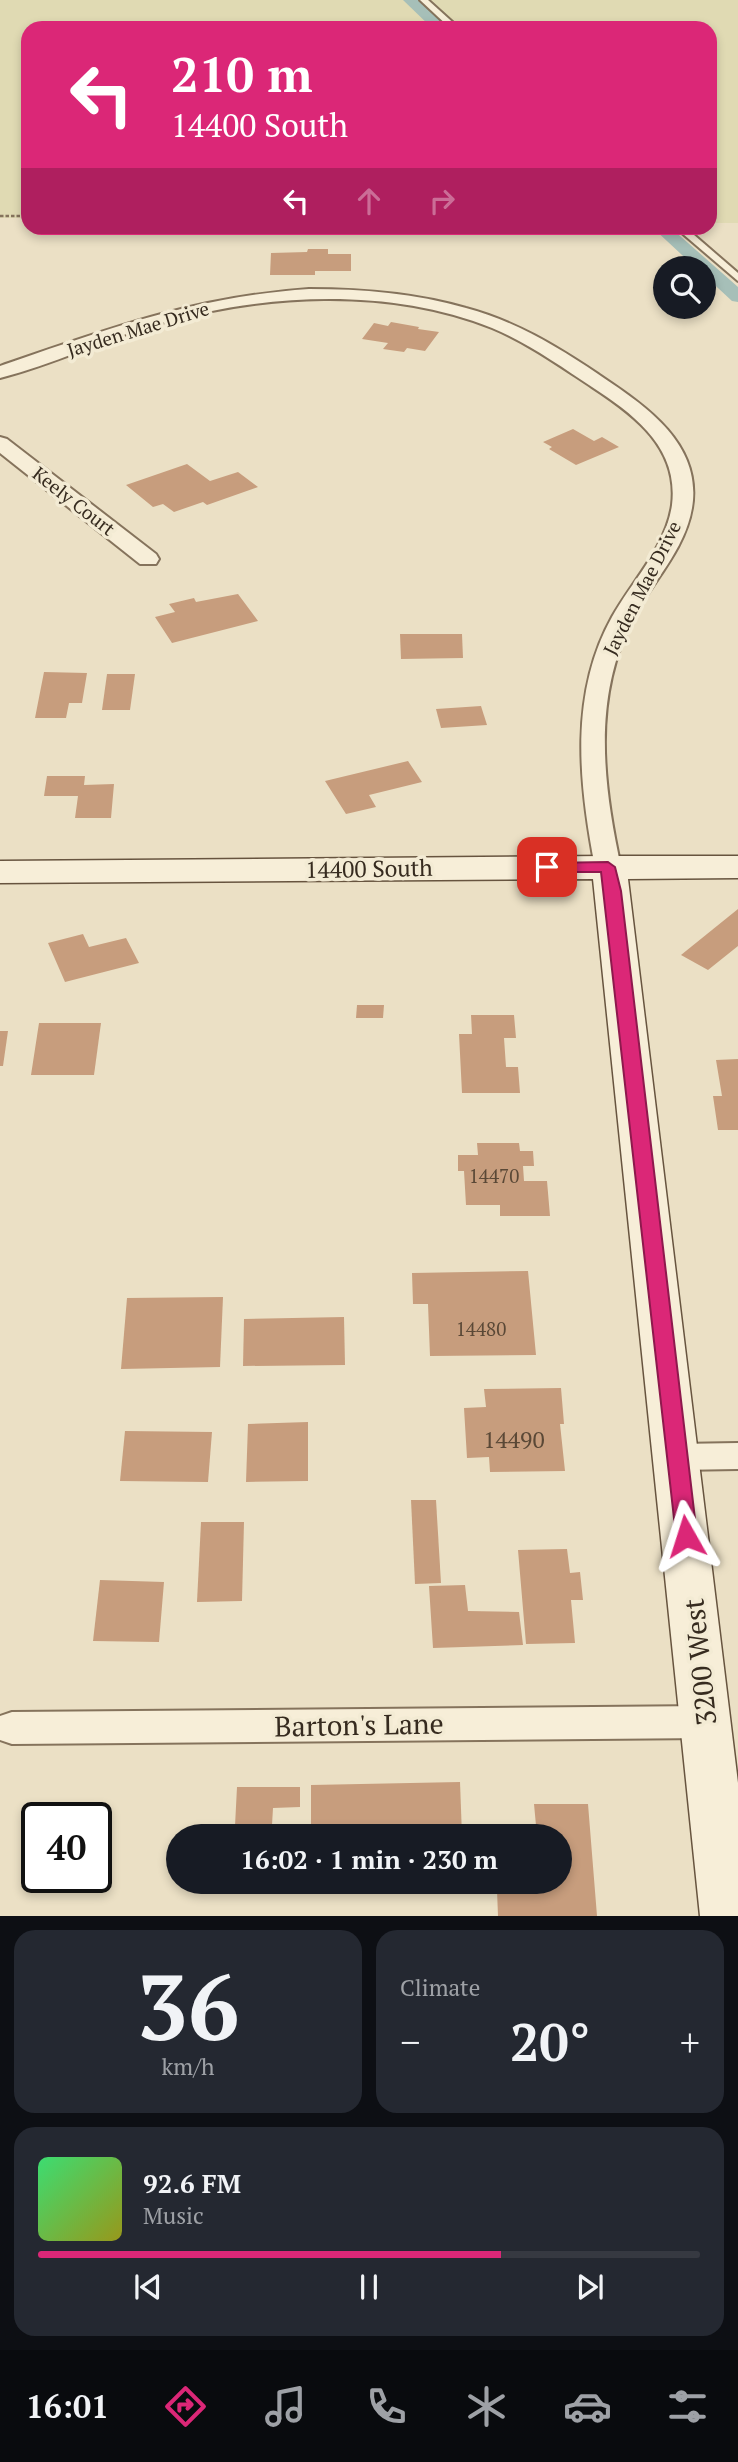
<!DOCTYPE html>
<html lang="en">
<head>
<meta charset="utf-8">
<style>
  body { margin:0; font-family:"PT Serif",serif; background:#242831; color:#f1f3f6; height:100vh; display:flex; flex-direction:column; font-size:26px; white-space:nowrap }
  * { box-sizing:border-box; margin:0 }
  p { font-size:23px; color:#9ea1a6 }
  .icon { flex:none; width:38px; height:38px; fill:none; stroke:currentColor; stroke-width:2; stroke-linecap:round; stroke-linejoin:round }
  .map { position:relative; height:1916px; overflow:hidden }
  .side { display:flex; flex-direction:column; gap:14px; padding:14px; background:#0d0f14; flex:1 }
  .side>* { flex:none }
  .guide { position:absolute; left:21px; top:21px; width:696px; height:214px; border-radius:21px; box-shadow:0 4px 10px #0003; background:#db2777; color:#fff; overflow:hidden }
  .buttons { position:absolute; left:653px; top:256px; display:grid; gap:14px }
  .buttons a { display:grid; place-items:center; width:63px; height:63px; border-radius:50%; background:#171b24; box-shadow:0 4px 10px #0003; font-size:35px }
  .speed { position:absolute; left:21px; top:1802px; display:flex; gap:14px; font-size:35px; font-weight:700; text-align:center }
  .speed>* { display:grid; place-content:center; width:91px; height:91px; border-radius:50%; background:#171b24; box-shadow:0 4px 10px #0003; line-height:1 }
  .speed .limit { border:4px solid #111; border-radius:10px; background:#fff; color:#111 }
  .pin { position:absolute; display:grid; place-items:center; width:60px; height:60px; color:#fff; margin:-30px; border-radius:14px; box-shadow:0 4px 10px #0006 }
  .me { position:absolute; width:77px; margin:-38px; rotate:354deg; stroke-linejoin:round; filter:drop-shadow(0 0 5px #0008) }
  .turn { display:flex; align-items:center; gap:24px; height:147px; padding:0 35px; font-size:32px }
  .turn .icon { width:91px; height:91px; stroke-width:2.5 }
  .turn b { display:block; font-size:49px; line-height:60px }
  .lanes { display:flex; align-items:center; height:66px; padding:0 35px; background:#0003; justify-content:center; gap:35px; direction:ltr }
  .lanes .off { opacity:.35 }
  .big { font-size:52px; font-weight:700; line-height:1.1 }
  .side .card { flex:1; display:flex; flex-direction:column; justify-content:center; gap:10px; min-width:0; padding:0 24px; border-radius:21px; background:#242831 }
  .side .dial { align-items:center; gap:0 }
  .dial b { font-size:91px; line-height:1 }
  .song { display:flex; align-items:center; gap:21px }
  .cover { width:84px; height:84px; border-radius:10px; background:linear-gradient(135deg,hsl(140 70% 55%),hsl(60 70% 35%)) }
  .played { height:7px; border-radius:4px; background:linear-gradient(90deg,#db2777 70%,#363941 70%) }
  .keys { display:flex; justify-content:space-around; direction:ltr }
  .heat { display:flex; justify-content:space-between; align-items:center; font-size:38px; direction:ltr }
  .side .tiles { flex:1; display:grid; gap:14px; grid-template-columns:1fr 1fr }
  .card:last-child { grid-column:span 2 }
  .trip { position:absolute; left:166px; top:1824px; width:406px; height:70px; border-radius:35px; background:#171b24; box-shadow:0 4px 10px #0003; font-weight:700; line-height:70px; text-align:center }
  .dock { display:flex; height:112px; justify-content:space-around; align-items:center; background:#090b0e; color:#9ea1a6 }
  .dock .icon { width:49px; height:49px }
  .dock .on { color:#db2777 }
  .dock b { font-size:32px; color:#f1f3f6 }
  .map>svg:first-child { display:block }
  .farmland { fill:#e0dab3 }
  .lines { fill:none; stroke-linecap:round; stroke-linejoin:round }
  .canal { fill:#a6bfb8; fill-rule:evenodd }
  .building { fill:#c79d7d }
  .lane-casing { stroke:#85735c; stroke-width:4 }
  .street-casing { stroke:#85735c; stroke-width:4 }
  .secondary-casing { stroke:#67543f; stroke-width:3 }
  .path { stroke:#85735c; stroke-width:2.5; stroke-dasharray:3.5 2; stroke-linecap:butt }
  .lane { fill:#f7eed8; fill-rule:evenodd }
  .street { fill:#f7eed8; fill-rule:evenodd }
  .secondary { fill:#f7eed8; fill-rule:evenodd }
  .route { fill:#db2777; stroke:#8e194d; stroke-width:2 }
  .labels { text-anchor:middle; stroke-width:7; stroke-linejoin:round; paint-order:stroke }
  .far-street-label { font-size:19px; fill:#362b1f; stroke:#f3ebd4 }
  .number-label { font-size:19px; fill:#5a4836 }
  .street-label { font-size:23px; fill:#362b1f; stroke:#f3ebd4 }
  .near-number-label { font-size:23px; fill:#5a4836 }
  .near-street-label { font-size:28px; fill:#362b1f; stroke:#f3ebd4 }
</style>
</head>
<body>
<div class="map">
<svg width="738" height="1916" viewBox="0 0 738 1916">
  <rect width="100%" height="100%" fill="#ebe0c5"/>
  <polygon class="farmland" points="0,0 738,0 738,223 711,223 710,28 28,28 28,218 0,218"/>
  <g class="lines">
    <g class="canal">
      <polygon points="403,0 418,0 448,28 432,28"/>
      <polygon points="653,228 671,228 738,287 738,302 732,301 704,275 704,268 696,268"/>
    </g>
  </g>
  <g class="building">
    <polygon points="308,249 328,249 328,254 351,254 351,271 315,271 315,275 270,275 271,253 307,252"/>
    <polygon points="391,322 419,327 418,329 439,332 425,351 407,348 404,352 383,349 388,343 362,339 374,323 388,326"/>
    <polygon points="573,429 594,441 602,437 619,447 576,465 549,449 552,447 543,442"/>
    <polygon points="187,464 210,481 238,472 258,487 207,505 203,502 174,512 163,504 153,507 126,485"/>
    <polygon points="238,594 258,621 172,643 155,617 175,612 169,604 194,598 196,602"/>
    <polygon points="400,634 462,634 463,658 401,659"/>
    <polygon points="44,672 87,673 82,703 69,703 66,718 35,718"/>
    <polygon points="107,674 135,674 130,710 102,710"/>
    <polygon points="481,706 487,725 441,728 436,709"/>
    <polygon points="408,761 422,782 369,795 376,807 346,814 325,781"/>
    <polygon points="47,776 85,776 84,785 114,784 111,818 75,818 78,796 44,796"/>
    <polygon points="738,909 738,946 708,970 681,955"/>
    <polygon points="83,934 89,947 126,938 139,963 65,982 48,943"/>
    <polygon points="357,1005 384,1005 383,1018 356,1018"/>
    <polygon points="471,1015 514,1015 516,1038 504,1038 506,1067 518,1067 520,1093 462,1093 459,1034 472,1034"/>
    <polygon points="39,1023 101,1023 94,1075 31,1075"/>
    <polygon points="0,1031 8,1031 3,1066 0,1066"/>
    <polygon points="738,1059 738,1130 718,1130 713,1096 722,1096 716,1060"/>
    <polygon points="477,1143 519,1143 520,1151 533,1151 534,1166 523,1166 524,1181 547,1181 550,1216 500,1216 500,1205 466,1205 464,1171 458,1171 458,1155 478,1155"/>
    <polygon points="528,1271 536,1355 430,1356 428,1304 413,1304 412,1273"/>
    <polygon points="223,1297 220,1367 121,1369 127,1298"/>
    <polygon points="344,1317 345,1365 243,1366 244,1319"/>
    <polygon points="561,1388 564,1424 560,1424 565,1471 490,1472 489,1457 467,1458 464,1408 486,1407 484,1389"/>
    <polygon points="308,1422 308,1481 246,1482 248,1424"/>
    <polygon points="125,1431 212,1432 208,1482 120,1481"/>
    <polygon points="411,1500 436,1500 441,1583 415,1584"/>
    <polygon points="201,1522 244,1522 242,1601 197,1602"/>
    <polygon points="567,1549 570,1573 580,1572 583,1600 571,1600 575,1643 526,1644 518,1550"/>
    <polygon points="100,1580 164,1582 159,1642 93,1641"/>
    <polygon points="465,1585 468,1611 519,1612 523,1645 433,1648 429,1586"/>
    <polygon points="460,1782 462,1836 311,1836 311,1785"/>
    <polygon points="237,1787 300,1787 300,1807 273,1808 272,1825 235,1826"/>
    <polygon points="534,1804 588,1804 597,1916 498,1916 497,1890 521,1890 521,1881 560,1881 560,1836 537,1836"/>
  </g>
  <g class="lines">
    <defs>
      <g id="lane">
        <polygon points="420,0 428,0 459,28 450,28"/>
        <polygon points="676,228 686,228 738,273 738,281"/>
      </g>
      <g id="street">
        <path d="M 309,289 C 363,289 415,293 466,308 C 515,321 556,346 598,374 C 644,405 703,443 692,508 C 685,550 652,582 633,619 C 592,697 603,785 621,867 L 617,873 L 608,875 L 599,873 L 595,867 C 579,784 569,694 612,617 C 632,581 666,547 672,505 C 679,448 635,415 592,387 C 560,366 528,343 492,328 C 386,286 262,294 154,325 C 102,340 53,365 0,378 L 0,366 C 108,329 194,297 309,289 Z"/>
        <polygon points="0,437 7,439 156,554 159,559 156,564 140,564 0,453"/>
        <polygon points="738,1443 738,1469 678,1470 666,1467 662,1457 666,1447 678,1444"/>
        <polygon points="707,1706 720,1710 725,1722 720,1734 707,1738 12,1744 0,1740 0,1716 12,1712"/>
      </g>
      <polygon id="secondary" points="608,856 738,856 738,878 628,879 738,1783 738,1916 700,1916 593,879 0,883 0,861"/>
    </defs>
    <use href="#lane" class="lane-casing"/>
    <use href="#street" class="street-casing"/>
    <use href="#secondary" class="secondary-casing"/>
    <polyline class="path" points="0,216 28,216"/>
    <use href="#lane" class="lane"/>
    <use href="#street" class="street"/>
    <use href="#secondary" class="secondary"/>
  </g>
  <polygon class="route" points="608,862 615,867 621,891 697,1536 694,1542 686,1545 679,1542 676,1536 601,872 547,872 539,867 547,863"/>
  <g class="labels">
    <g class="far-street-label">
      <text transform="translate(138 329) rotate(-17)" y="7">Jayden Mae Drive</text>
      <text transform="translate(74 501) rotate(38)" y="7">Keely Court</text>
      <text transform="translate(642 588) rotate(-63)" y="7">Jayden Mae Drive</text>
    </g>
    <g class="number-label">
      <text x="494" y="1183">14470</text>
      <text x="481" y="1336">14480</text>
    </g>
    <g class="street-label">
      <text transform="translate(369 869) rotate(-1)" y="8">14400 South</text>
    </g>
    <g class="near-number-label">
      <text x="514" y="1448">14490</text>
    </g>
    <g class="near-street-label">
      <text transform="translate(700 1662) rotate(-96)" y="10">3200 West</text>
      <text transform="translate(359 1725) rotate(-1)" y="10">Barton's Lane</text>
    </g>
  </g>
</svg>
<div class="buttons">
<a><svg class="icon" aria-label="search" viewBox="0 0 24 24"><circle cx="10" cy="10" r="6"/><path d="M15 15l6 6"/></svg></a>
</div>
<div class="speed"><div class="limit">40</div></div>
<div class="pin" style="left:547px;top:867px;background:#d93025"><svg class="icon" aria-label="arrive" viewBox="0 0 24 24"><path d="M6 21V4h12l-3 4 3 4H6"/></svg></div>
<svg class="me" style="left:686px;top:1536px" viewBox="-20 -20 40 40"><path d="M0-17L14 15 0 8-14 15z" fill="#db2777" stroke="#fff" stroke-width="4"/></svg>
<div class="trip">16:02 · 1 min · 230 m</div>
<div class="guide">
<div class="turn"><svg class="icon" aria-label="left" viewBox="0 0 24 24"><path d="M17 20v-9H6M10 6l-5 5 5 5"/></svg><div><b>210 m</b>14400 South</div></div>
<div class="lanes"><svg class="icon" aria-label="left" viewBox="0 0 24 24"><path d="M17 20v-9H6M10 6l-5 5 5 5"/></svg><svg class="icon off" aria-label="ahead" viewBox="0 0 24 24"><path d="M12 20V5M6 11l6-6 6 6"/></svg><svg class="icon off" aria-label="right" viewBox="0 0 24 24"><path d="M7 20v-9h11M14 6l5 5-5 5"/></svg></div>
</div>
</div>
<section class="side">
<div class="tiles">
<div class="card dial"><b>36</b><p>km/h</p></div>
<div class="card"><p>Climate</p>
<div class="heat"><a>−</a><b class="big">20°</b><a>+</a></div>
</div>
<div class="card">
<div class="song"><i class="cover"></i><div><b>92.6 FM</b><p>Music</p></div></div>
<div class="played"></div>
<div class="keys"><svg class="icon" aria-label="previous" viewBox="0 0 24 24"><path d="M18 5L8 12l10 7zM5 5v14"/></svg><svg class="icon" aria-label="pause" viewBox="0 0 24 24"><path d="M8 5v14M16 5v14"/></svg><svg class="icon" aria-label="next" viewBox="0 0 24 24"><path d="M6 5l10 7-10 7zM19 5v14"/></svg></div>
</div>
</div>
</section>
<nav class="dock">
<b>16:01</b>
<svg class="icon on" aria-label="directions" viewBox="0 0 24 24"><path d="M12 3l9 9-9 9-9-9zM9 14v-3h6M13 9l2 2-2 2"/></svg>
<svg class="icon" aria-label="music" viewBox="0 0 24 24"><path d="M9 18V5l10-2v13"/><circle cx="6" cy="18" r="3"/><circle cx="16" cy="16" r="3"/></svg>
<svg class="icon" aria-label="phone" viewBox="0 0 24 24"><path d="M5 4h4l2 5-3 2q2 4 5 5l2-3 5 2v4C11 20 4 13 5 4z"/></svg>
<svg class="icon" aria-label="climate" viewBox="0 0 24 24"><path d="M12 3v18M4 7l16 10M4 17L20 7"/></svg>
<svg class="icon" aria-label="car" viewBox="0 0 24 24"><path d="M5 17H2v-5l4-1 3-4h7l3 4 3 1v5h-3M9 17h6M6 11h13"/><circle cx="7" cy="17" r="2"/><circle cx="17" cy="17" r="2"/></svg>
<svg class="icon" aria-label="filters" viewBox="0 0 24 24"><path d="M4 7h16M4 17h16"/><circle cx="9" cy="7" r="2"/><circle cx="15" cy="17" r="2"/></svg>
</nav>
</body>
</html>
